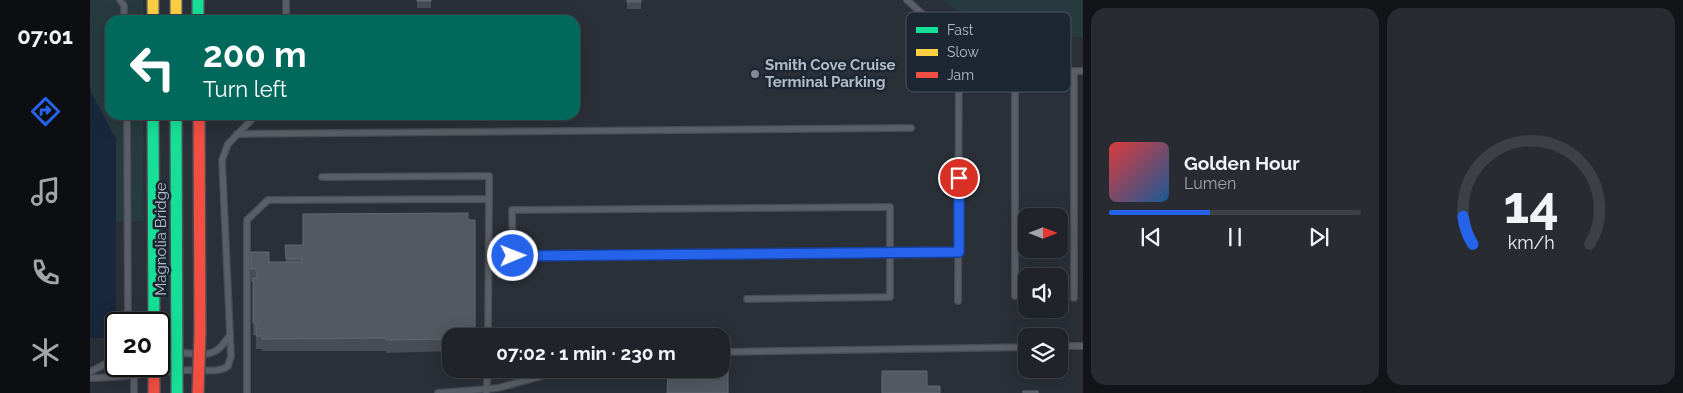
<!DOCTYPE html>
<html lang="en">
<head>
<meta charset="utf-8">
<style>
  body { margin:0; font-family:Raleway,sans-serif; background:#282c32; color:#f1f3f6; height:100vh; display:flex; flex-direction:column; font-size:19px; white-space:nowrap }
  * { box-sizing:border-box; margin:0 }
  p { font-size:16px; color:#a2a4a8 }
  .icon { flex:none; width:28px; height:28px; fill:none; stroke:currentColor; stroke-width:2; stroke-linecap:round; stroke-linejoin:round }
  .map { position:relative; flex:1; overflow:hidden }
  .panel { display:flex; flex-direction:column; gap:8px; padding:8px; background:#121417; width:600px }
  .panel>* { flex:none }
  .top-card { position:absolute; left:15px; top:15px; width:475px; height:105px; border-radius:15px; box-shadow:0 5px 20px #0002,0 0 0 1px #3d4147; background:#00695c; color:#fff; overflow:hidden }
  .needle { width:32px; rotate:90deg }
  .controls { position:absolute; left:928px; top:208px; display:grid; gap:10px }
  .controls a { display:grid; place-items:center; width:50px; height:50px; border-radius:10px; background:#20242a; box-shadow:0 5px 20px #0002,0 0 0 1px #3d4147; font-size:25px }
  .speed { position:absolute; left:15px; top:312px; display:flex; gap:10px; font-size:25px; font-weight:700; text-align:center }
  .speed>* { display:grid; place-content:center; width:65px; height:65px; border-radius:50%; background:#20242a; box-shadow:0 5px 20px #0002,0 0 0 1px #3d4147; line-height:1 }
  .speed .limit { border:2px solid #111; border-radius:8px; background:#fff; color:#111 }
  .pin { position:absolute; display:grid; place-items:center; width:42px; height:42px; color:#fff; margin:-21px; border:2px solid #fff; border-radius:50%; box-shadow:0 1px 5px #0007 }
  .me { position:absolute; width:55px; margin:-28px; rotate:89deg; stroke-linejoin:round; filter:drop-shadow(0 0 4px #0008) }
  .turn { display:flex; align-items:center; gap:18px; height:105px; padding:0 15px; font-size:22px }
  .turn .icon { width:65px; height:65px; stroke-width:2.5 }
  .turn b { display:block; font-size:35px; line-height:42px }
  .panel .card { flex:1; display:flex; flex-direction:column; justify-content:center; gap:8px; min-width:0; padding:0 18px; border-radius:15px; background:#282c32 }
  .panel .dial { align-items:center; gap:0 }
  .dial svg { height:130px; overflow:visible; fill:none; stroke:#3d4147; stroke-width:7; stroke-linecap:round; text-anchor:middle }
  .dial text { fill:#f1f3f6; stroke:none }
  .song { display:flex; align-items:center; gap:15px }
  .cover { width:60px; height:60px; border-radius:8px; background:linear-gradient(135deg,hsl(0 70% 55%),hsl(210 70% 35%)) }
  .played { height:5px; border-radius:2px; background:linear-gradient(90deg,#2563eb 40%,#3d4147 40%) }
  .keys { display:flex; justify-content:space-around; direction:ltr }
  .panel .tiles { flex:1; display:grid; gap:8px; grid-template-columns:repeat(2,1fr) }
  .trip { position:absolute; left:352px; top:328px; width:288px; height:50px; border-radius:15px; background:#20242a; box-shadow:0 5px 20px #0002,0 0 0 1px #3d4147; font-weight:700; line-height:50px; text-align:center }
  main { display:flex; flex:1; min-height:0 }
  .menu { display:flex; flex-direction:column; width:90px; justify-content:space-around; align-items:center; background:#0d0e11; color:#a2a4a8 }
  .menu .icon { width:35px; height:35px }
  .menu .current { color:#2563eb }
  .menu b { font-size:22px; color:#f1f3f6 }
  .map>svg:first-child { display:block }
  .green { fill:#273a3e }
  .water { fill:#19273c }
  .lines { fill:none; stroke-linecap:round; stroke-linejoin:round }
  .lane-casing { stroke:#484c55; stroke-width:8 }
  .fast-casing { stroke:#484c55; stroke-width:14 }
  .slow-casing { stroke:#484c55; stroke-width:14 }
  .lane { stroke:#5a5e66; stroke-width:5.5 }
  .fast { stroke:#16e098; stroke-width:11 }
  .slow { stroke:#ffcf43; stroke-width:11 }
  .fast-bridge-casing { stroke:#484c55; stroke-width:14; stroke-linecap:butt }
  .jam-bridge-casing { stroke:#484c55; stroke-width:14; stroke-linecap:butt }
  .fast-bridge { stroke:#16e098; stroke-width:11 }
  .jam-bridge { stroke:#f24e42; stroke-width:11 }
  .wall { fill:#474c55 }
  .building { fill:#535861; stroke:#626872 }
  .route-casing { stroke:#184099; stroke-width:12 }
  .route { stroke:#2563eb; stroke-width:9 }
  .poi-dot { fill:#848b96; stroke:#1d2633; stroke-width:2 }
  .labels { text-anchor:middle; stroke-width:5; stroke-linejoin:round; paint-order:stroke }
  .poi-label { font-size:15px; font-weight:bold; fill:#b4bcc9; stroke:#1d2633; text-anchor:start }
  .street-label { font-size:15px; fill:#b4bcc9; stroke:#1d2633 }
  .key { fill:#1d2633; stroke:#4a5360; stroke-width:1 }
  .key-label { font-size:14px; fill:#b4bcc9 }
</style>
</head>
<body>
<main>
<nav class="menu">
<b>07:01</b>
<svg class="icon current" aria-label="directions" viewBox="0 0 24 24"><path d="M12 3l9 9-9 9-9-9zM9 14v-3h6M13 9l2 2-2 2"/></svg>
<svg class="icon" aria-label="music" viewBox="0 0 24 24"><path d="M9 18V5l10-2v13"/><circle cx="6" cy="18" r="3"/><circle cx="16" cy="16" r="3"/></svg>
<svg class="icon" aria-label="phone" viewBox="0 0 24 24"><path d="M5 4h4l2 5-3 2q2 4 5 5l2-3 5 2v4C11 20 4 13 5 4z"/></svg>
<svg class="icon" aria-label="climate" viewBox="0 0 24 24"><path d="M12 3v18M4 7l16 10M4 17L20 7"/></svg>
</nav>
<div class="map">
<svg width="993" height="393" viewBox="0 0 993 393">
  <rect width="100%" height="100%" fill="#2a3038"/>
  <g class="green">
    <polygon points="0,0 53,0 53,20 20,20 20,115 53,115 54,221 26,222 26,338 0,338"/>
    <polygon points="853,0 993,0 993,37 949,38 866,10"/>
  </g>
  <polygon class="water" points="0,90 26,139 26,338 0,338"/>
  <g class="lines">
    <defs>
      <g id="lane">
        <polyline points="30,0 34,6 34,20"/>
        <polyline points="196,0 196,20"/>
        <polyline points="817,0 869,47 940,71 993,71"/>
        <polyline points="925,66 925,296"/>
        <polyline points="984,71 984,298"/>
        <polyline points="37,115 38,324"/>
        <polyline points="147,134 821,128"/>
        <polyline points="232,177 399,176 399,199"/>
        <polygon points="800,207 800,252 423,256 422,210"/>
        <polyline points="657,299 800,297 800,252 869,252"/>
        <polyline points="868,301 869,47"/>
        <polyline points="969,346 993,346"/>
        <path d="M 69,348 C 83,351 115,359 127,350 C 132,347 136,340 140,335"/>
        <polyline points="631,352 936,347"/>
        <polyline points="0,372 26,358"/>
        <path d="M 0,378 C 35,378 69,370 104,370 C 115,370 129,373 138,366 L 141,356 L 132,160 L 138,144 L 166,115"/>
        <polyline points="44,393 44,375"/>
        <polyline points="157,393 157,220 178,200 399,199 398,336"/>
        <polyline points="348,393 408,388 477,369"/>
        <polyline points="396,393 398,369"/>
      </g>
      <g id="fast">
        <polyline points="108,0 108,20"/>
        <polyline points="63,115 64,324"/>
      </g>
      <g id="slow">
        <polyline points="63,0 63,20"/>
        <polyline points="86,0 86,20"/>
      </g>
    </defs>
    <use href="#lane" class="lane-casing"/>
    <use href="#fast" class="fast-casing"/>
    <use href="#slow" class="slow-casing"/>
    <use href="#lane" class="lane"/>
    <use href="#fast" class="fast"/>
    <use href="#slow" class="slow"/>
    <defs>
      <polyline id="fast-bridge" points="86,115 87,393"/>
      <g id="jam-bridge">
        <polyline points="64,366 64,393"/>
        <polyline points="108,393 110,333 109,115"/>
      </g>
    </defs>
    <use href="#fast-bridge" class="fast-bridge-casing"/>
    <use href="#jam-bridge" class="jam-bridge-casing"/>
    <use href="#fast-bridge" class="fast-bridge"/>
    <use href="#jam-bridge" class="jam-bridge"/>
  </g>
  <g class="wall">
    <polygon points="327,0 341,1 341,8 327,8"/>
    <rect x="537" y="0" width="14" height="9"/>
    <polygon points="378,220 385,220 385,336 361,336 361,351 296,353 296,351 172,351 172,349 166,349 166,335 163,335 163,282 161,282 161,252 179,262 196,262 195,245 213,245"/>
  </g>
  <g class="building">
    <rect x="327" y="0" width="14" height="1"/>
    <rect x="537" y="0" width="14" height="2"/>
    <polygon points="378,213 378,220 385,220 385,331 379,331 379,336 361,336 361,339 296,340 296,338 172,339 172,336 166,336 166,323 163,323 163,278 167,278 167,269 161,269 161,252 179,252 179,262 212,262 212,259 196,259 195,245 213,245 213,214"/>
    <polygon points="631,368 638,368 638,393 577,393 578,377 584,376 584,369 631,369"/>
    <polygon points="792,371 837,371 837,386 850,386 850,393 792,393"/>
    <rect x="933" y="391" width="15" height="2"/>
  </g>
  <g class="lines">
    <defs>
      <polyline id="route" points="423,256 869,252 869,178"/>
    </defs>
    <use href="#route" class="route-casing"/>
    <use href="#route" class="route"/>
  </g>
  <circle class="poi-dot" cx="665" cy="74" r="5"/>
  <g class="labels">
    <g class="poi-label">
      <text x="675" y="70">Smith Cove Cruise<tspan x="675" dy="17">Terminal Parking</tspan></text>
    </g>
    <g class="street-label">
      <text transform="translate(71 239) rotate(-90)" y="5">Magnolia Bridge</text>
    </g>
  </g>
  <rect x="816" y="12" width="165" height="80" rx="8" class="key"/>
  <rect x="826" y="27" width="22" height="6" fill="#16e098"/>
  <rect x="826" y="49" width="22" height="7" fill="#ffcf43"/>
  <rect x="826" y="72" width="22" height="6" fill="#f24e42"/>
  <g class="key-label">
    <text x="857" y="35">Fast</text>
    <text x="857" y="57">Slow</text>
    <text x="857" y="80">Jam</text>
  </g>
</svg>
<div class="controls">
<a><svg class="needle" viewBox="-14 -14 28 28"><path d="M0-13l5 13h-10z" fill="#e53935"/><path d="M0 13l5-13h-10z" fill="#a2a4a8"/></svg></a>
<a><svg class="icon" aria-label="sound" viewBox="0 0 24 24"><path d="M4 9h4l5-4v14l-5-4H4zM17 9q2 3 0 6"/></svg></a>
<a><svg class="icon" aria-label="layers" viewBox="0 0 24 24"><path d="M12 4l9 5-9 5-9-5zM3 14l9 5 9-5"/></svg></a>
</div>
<div class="speed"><div class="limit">20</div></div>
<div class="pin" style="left:869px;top:178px;background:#d93025"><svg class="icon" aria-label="arrive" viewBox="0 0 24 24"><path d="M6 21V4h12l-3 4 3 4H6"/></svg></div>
<svg class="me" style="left:423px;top:256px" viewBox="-20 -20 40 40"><circle r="17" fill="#2563eb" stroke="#fff" stroke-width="3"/><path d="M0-11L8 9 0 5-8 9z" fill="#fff"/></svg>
<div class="trip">07:02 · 1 min · 230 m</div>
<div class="top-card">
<div class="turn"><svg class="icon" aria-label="left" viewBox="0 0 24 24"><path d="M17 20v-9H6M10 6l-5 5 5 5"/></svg><div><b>200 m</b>Turn left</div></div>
</div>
</div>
<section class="panel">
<div class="tiles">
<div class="card">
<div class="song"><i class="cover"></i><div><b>Golden Hour</b><p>Lumen</p></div></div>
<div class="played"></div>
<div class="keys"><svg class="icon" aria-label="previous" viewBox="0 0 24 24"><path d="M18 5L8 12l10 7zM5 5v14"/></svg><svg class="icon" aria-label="pause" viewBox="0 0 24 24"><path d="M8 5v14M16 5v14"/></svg><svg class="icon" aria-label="next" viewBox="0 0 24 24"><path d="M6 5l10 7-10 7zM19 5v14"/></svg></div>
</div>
<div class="card dial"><svg viewBox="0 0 100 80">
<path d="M14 69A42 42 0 1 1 86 69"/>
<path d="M14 69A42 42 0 0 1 8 52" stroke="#2563eb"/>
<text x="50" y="56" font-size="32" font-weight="700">14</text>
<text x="50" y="72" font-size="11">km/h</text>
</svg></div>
</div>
</section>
</main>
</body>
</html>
